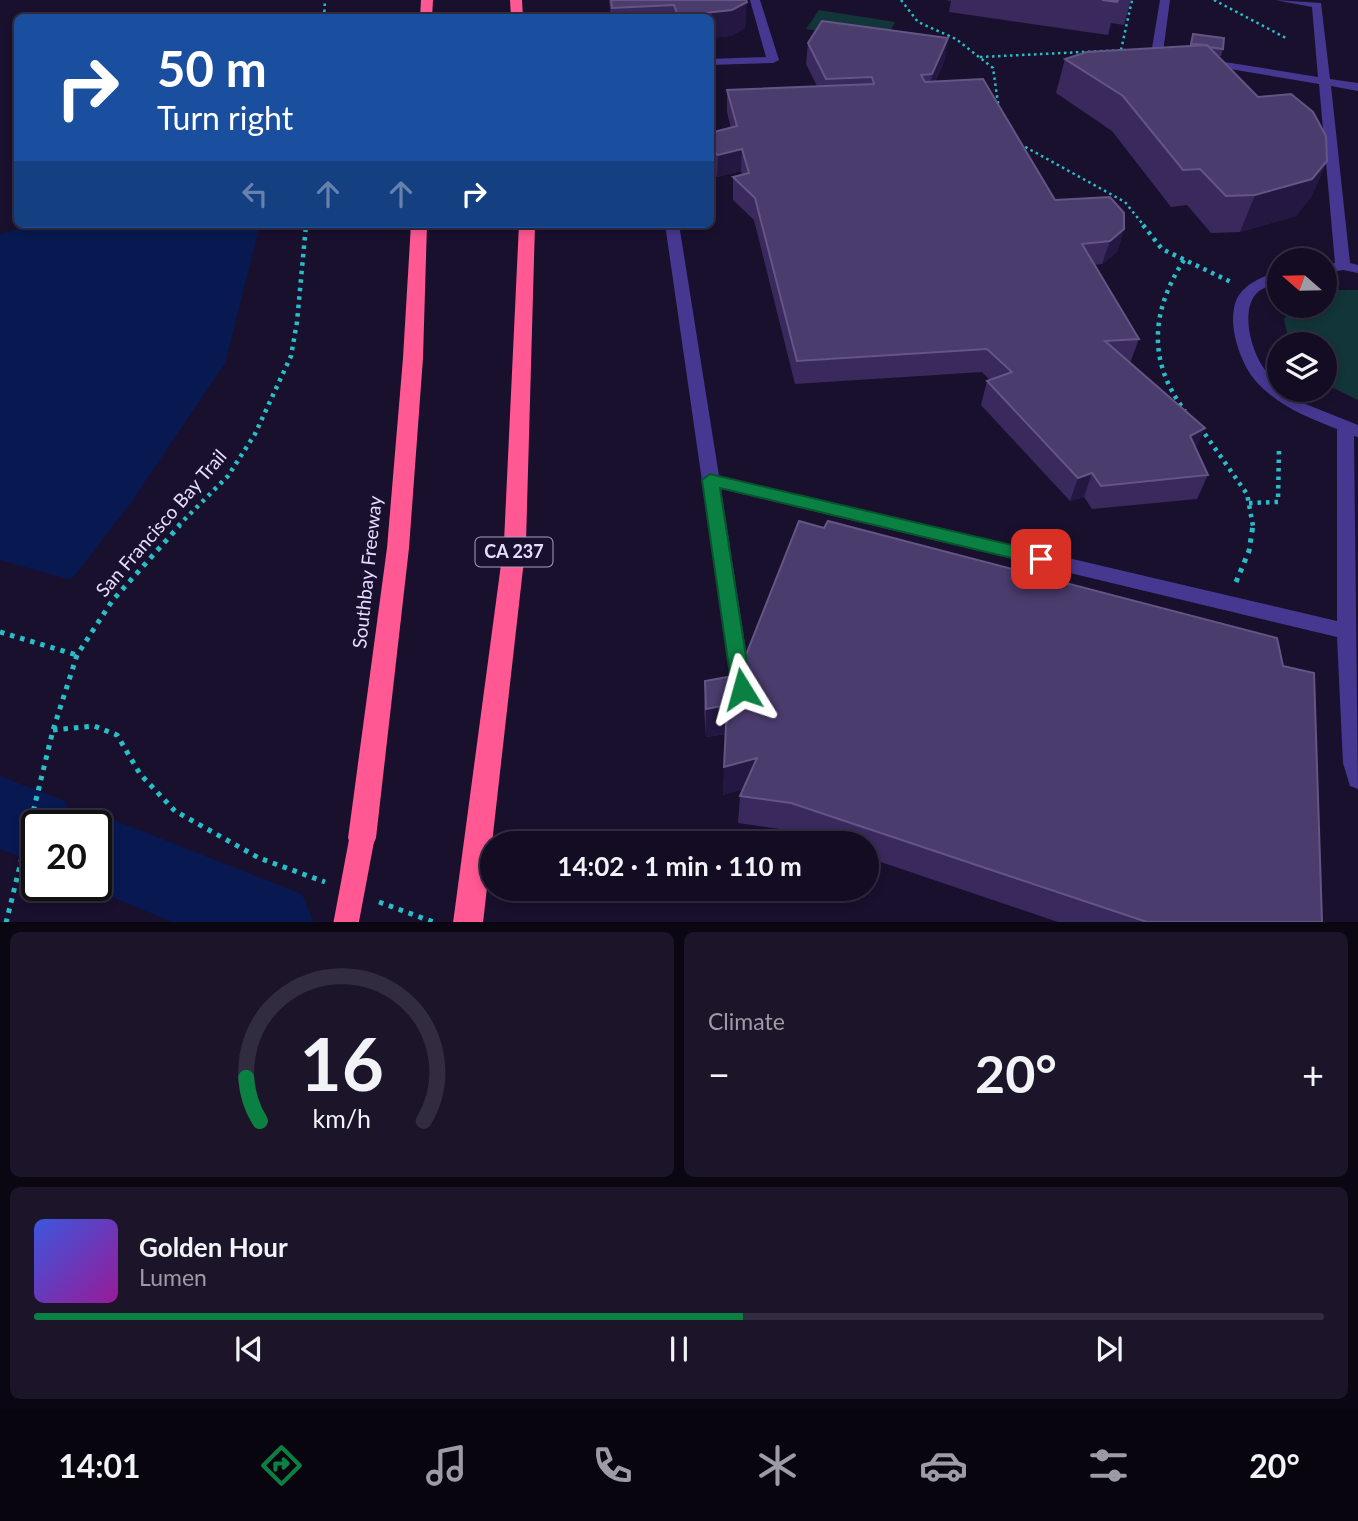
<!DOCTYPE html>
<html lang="en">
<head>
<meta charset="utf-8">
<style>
  body { margin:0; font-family:Lato,sans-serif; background:#1c152a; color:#f1f3f6; height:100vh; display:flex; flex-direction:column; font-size:26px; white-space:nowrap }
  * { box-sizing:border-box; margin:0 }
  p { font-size:23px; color:#9d9ba5 }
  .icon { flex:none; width:38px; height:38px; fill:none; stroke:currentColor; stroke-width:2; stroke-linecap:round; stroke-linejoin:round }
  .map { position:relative; height:922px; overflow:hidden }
  .details { display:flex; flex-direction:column; gap:10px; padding:10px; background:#0a0713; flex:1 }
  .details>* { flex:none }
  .guide { position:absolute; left:14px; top:14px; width:700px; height:214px; border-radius:10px; box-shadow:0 4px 10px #0003,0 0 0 2px #322c40; background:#1a4fa0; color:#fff; overflow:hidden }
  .needle { width:46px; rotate:290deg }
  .fabs { position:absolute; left:1267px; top:248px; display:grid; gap:14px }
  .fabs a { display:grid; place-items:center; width:70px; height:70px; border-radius:50%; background:#130c22; box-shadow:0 4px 10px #0003,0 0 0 2px #322c40; font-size:35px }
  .speed { position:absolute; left:21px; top:810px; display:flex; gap:14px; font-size:35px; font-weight:700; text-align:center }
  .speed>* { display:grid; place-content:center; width:91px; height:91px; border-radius:50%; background:#130c22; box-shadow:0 4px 10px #0003,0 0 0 2px #322c40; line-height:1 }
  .speed .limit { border:4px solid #111; border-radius:10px; background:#fff; color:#111 }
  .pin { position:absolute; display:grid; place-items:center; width:60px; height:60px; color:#fff; margin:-30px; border-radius:14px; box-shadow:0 4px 10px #0006 }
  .me { position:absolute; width:77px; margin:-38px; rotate:352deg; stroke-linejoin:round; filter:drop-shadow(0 0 5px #0008) }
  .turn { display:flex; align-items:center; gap:24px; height:147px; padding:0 28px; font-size:32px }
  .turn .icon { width:91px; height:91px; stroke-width:2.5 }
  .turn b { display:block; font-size:49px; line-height:60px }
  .lanes { display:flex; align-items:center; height:66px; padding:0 28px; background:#0003; justify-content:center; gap:35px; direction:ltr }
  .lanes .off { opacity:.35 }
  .big { font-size:52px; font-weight:700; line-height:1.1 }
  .details .tile { flex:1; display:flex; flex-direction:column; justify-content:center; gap:10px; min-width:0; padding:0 24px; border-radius:10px; background:#1c152a }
  .details .dial { align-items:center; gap:0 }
  .dial svg { height:182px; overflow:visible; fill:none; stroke:#322c40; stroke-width:7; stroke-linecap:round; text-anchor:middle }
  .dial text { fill:#f1f3f6; stroke:none }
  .song { display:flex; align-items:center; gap:21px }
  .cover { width:84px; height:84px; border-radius:10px; background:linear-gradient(135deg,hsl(230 70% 55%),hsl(300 70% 35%)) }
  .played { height:7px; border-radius:4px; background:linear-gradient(90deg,#0b8043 55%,#322c40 55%) }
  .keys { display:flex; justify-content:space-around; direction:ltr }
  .heat { display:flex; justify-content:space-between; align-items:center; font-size:38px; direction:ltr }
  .details .tiles { flex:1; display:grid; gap:10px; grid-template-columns:1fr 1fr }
  .tile:last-child { grid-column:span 2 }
  .trip { position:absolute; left:480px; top:831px; width:399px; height:70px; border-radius:35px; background:#130c22; box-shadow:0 4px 10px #0003,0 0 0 2px #322c40; font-weight:700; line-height:70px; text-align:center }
  .dock { display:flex; height:112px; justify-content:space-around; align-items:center; background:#08050e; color:#9d9ba5 }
  .dock .icon { width:49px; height:49px }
  .dock .on { color:#0b8043 }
  .dock b { font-size:32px; color:#f1f3f6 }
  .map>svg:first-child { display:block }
  .green { fill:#123539 }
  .water { fill:#071950 }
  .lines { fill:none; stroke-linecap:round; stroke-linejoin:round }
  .river { fill:#071950; fill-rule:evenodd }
  .path-far2 { stroke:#28bec8; stroke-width:2.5; stroke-dasharray:2.5 3.5; stroke-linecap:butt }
  .path-far1 { stroke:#28bec8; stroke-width:4.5; stroke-dasharray:3.5 5; stroke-linecap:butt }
  .path { stroke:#28bec8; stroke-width:5; stroke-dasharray:4.5 6; stroke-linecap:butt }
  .service { fill:#463890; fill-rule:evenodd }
  .motorway { fill:#ff5893; fill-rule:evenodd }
  .motorway-bridge { stroke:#ff5893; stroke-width:25 }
  .wall { fill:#39295c }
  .shaded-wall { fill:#241742 }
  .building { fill:#4b3c6e; stroke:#645584; stroke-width:2 }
  .route { fill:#0b8043; stroke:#07532c; stroke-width:2 }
  .labels { text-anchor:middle; stroke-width:7; stroke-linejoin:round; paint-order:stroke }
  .shield { fill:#19102e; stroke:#a8a0c0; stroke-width:2 }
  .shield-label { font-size:18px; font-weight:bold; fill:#e5ddff }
  .street-label { font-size:19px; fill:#e5ddff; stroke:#19102e }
</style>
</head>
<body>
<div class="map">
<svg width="1358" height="923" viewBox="0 0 1358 923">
  <rect width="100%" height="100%" fill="#19102e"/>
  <g class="green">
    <polygon points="819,10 895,22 884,42 806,29"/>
    <polygon points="1328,290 1358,290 1358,400 1325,384 1325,345 1290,345 1284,319 1295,306 1325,306 1325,291"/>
  </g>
  <polygon class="water" points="32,224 260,224 225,363 131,503 71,580 0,560 0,235"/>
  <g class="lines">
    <polygon class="river" points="0,776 65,801 74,822 96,813 302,894 314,923 174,923 86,886 96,886 96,826 37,826 37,863 0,849"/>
    <g class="path-far2">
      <polyline points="901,0 918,22 956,39 993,68 999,110"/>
      <polyline points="1214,0 1286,38"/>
      <polyline points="324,18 325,0"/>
      <polyline points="1121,50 1132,0"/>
      <polyline points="980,57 1125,50"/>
      <polyline points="1020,144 1125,202 1145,227"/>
      <polyline points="306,227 306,224"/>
    </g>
    <g class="path-far1">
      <polyline points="1143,225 1162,249 1231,282"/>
      <path d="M 1184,260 C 1151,311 1147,361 1185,411"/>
      <polyline points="1200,427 1247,494 1253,526"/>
      <polyline points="1249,503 1278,502 1279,446"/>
      <polyline points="178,526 228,476 255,434 291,356 297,322 306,225"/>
    </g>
    <g class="path">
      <polyline points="1236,582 1249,551 1253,525"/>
      <polyline points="0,632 77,655"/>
      <polyline points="53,730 94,726 117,735 140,774 175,811 259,858 325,882"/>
      <polyline points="379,902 436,923"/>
      <polyline points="6,923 53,730 77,655 112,601 180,525"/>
    </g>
    <g class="service">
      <polygon points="750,0 760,0 779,60 773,63 710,65 710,59 766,57"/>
      <polygon points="1160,0 1170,0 1163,52 1176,55 1176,59 1157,57 1151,54"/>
      <polygon points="1275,0 1321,3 1330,79 1358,83 1358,91 1331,86 1350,263 1358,265 1358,273 1343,270 1325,273 1325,265 1335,263 1319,84 1206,65 1200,62 1206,59 1318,77 1312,7"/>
      <path d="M 665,224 L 679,224 L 719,476 L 1337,621 L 1337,429 C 1306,417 1276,405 1254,379 C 1240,361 1227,324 1236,301 C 1242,285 1264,275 1279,272 L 1279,282 C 1273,284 1265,287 1259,291 C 1238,308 1252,355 1267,372 C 1270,376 1275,379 1279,383 L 1279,390 L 1288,390 L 1303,403 L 1358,425 L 1358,437 L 1354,436 L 1358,789 L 1350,786 L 1343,763 L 1337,637 L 721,489 L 752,689 L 749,695 L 742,698 L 735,695 L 732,689 Z"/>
    </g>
    <g class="motorway">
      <polygon points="421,0 433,0 432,18 420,18"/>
      <polygon points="510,0 522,0 523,18 511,18"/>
      <polygon points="411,224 427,224 423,358 409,548 376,838 372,847 362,851 352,847 348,838 387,548 403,358"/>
      <polygon points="519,224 535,224 526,542 483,923 453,923 504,542"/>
    </g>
    <polyline class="motorway-bridge" points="346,923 362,838"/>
  </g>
  <g class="wall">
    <polygon points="609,0 746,0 745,28 731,36 710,38 710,18 611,18"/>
    <polygon points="945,0 1131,0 1124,25 1111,23 1108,35 949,12 951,1"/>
    <polygon points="1193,34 1223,49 1221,56 1218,56 1258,97 1327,161 1311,197 1296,216 1240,232 1211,233 1187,205 1171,207 1112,131 1056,93 1065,59 1190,46"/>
    <polygon points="808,43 945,59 935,82 1055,200 1124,229 1117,252 1102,264 1094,265 1139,339 1130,363 1196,449 1208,475 1197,499 1092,509 1084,497 1070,501 981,405 987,381 990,380 982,372 795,384 754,220 733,200 733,177 742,175 741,171 717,177 710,171 710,133 731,128 727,112 727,90 817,86 806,64"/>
    <polygon points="705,681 1322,922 1058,922 866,857 866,844 827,844 787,830 738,823 740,796 743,789 723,795 726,734 706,737 704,710"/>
  </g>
  <g class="shaded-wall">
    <polygon points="747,2 745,28 731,36 710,38 710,18 678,18 678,16"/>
    <polygon points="948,38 945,59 929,95 932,74"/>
    <polygon points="742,149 741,171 717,177 718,155"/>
    <polygon points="1327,161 1311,197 1296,216 1240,232 1255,195"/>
    <polygon points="1124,229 1117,252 1102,264 1110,241"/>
    <polygon points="1205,428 1195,451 1190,436"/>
    <polygon points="1092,473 1084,497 1070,501 1078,478"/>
    <polygon points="727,705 726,734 706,737 706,709"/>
    <polygon points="757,758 755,785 723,795 724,767"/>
  </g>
  <g class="building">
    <polygon points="611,0 746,0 747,2 732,10 678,16 674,5 612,8"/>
    <polygon points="1102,0 1118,0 1117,2"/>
    <polygon points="822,21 948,38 932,74 921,75 925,82 983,79 1055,200 1110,197 1124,213 1124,229 1110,241 1082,244 1139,339 1105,341 1205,428 1190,436 1208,475 1101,486 1092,473 1078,478 987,381 1012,372 987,349 797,361 755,198 733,177 749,173 742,149 718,155 710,149 710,133 737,126 727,90 874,84 872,77 826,79 808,43"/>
    <polygon points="1193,34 1224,38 1223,49 1209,47 1207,45 1191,44"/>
    <polygon points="1207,45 1258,97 1291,94 1313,112 1326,136 1327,161 1312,179 1255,195 1226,196 1200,169 1183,170 1123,96 1065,59 1087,52"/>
    <polygon points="799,521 824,528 828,521 1277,638 1283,666 1314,673 1322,922 1147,922 791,803 740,796 757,758 724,767 727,705 706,709 705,681 738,675"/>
  </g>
  <polygon class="route" points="710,474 1041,552 1047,554 1049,559 1047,563 1041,565 720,488 751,689 748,695 742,697 735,695 732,689 702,480"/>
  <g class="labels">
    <rect class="shield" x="475.5" y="537.5" width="77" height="29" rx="5"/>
    <g class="shield-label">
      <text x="514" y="558">CA 237</text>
    </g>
    <g class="street-label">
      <text transform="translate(161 523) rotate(-49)" y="7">San Francisco Bay Trail</text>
      <text transform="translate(367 572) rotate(-84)" y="7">Southbay Freeway</text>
    </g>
  </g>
</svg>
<div class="fabs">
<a><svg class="needle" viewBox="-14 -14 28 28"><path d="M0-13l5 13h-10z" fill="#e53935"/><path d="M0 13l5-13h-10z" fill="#9d9ba5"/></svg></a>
<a><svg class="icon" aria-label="layers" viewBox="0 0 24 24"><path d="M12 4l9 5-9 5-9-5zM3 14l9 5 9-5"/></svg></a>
</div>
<div class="speed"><div class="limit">20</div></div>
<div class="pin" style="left:1041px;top:559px;background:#d93025"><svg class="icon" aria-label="arrive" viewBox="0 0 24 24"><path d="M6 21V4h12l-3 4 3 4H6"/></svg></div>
<svg class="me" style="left:742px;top:689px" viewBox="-20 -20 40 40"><path d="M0-17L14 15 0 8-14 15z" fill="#0b8043" stroke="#fff" stroke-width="4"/></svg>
<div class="trip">14:02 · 1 min · 110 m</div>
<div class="guide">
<div class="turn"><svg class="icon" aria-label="right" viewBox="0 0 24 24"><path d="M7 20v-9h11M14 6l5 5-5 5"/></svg><div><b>50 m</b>Turn right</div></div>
<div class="lanes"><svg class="icon off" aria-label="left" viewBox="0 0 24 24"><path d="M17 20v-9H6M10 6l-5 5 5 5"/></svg><svg class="icon off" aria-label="ahead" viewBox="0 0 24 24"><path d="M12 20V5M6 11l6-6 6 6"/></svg><svg class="icon off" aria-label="ahead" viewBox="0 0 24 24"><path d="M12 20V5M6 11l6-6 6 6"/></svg><svg class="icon" aria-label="right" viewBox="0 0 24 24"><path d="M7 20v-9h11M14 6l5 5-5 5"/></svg></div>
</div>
</div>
<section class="details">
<div class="tiles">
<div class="tile dial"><svg viewBox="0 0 100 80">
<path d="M14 69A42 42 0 1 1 86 69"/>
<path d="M14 69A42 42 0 0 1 8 50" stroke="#0b8043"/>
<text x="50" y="56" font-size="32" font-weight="700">16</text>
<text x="50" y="72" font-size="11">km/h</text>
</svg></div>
<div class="tile"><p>Climate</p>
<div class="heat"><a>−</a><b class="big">20°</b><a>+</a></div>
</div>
<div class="tile">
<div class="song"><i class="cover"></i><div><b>Golden Hour</b><p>Lumen</p></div></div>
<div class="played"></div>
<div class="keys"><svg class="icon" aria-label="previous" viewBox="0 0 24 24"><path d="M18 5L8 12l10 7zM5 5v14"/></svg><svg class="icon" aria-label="pause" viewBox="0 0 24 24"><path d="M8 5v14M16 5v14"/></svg><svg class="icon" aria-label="next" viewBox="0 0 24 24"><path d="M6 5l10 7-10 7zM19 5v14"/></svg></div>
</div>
</div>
</section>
<nav class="dock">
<b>14:01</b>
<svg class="icon on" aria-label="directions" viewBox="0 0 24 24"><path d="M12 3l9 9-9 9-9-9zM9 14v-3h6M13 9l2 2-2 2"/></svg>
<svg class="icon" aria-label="music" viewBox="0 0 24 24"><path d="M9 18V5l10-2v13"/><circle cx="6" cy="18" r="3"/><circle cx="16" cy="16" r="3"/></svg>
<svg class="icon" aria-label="phone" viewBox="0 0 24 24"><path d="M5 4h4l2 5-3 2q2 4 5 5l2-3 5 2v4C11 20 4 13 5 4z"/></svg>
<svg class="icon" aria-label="climate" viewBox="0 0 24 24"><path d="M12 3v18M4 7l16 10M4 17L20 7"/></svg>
<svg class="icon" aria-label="car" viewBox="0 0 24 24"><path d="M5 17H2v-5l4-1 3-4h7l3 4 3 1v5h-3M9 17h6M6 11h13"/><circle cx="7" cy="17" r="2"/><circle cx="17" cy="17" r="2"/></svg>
<svg class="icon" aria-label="filters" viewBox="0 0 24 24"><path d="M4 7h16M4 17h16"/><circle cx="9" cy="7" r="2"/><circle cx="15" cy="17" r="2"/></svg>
<b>20°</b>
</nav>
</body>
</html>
